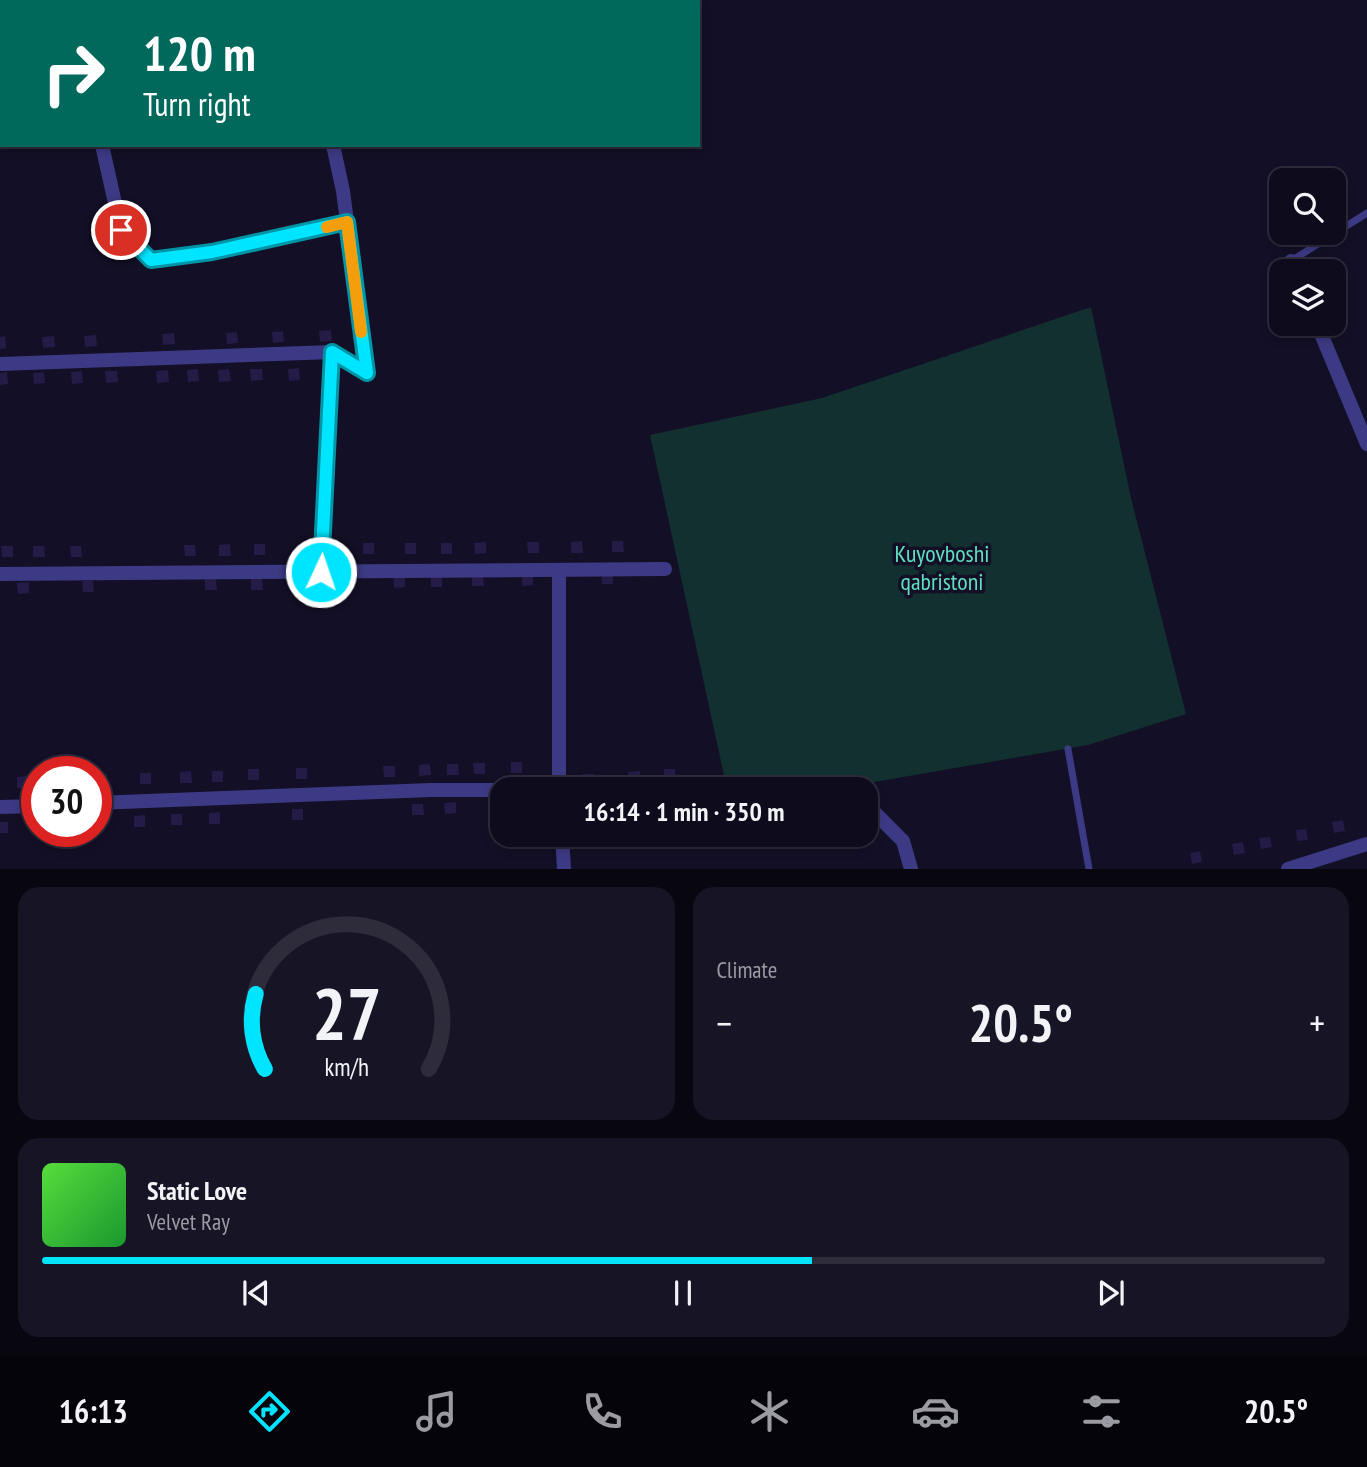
<!DOCTYPE html>
<html lang="en">
<head>
<meta charset="utf-8">
<style>
  body { margin:0; font-family:"PT Sans Narrow",sans-serif; background:#171425; color:#f1f3f6; height:100vh; display:flex; flex-direction:column; font-size:26px; white-space:nowrap }
  * { box-sizing:border-box; margin:0 }
  p { font-size:23px; color:#9b9ba3 }
  .icon { flex:none; width:38px; height:38px; fill:none; stroke:currentColor; stroke-width:2; stroke-linecap:round; stroke-linejoin:round }
  .map { position:relative; height:869px; overflow:hidden }
  .details { display:flex; flex-direction:column; gap:18px; padding:18px; background:#08060f; flex:1 }
  .details>* { flex:none }
  .guide { position:absolute; left:0px; top:0px; width:700px; height:147px; box-shadow:0 4px 10px #0003,0 0 0 2px #2e2b3b; background:#00695c; color:#fff; overflow:hidden }
  .fabs { position:absolute; left:1269px; top:168px; display:grid; gap:14px }
  .fabs a { display:grid; place-items:center; width:77px; height:77px; border-radius:14px; background:#0e0b1c; box-shadow:0 4px 10px #0003,0 0 0 2px #2e2b3b; font-size:35px }
  .speed { position:absolute; left:21px; top:756px; display:flex; gap:14px; font-size:35px; font-weight:700; text-align:center }
  .speed>* { display:grid; place-content:center; width:91px; height:91px; border-radius:50%; background:#0e0b1c; box-shadow:0 4px 10px #0003,0 0 0 2px #2e2b3b; line-height:1 }
  .speed .limit { border:10px solid #d22; background:#fff; color:#111 }
  .pin { position:absolute; display:grid; place-items:center; width:60px; height:60px; color:#fff; margin:-30px; border:4px solid #fff; border-radius:50%; box-shadow:0 2px 7px #0007 }
  .me { position:absolute; width:77px; margin:-38px; rotate:3deg; stroke-linejoin:round; filter:drop-shadow(0 0 5px #0008) }
  .turn { display:flex; align-items:center; gap:24px; height:147px; padding:0 28px; font-size:32px }
  .turn .icon { width:91px; height:91px; stroke-width:2.5 }
  .turn b { display:block; font-size:49px; line-height:60px }
  .big { font-size:52px; font-weight:800; line-height:1.1 }
  .details .card { flex:1; display:flex; flex-direction:column; justify-content:center; gap:10px; min-width:0; padding:0 24px; border-radius:21px; background:#171425 }
  .details .dial { align-items:center; gap:0 }
  .dial svg { height:182px; overflow:visible; fill:none; stroke:#2e2b3b; stroke-width:7; stroke-linecap:round; text-anchor:middle }
  .dial text { fill:#f1f3f6; stroke:none }
  .song { display:flex; align-items:center; gap:21px }
  .cover { width:84px; height:84px; border-radius:10px; background:linear-gradient(135deg,hsl(110 70% 55%),hsl(130 70% 35%)) }
  .played { height:7px; border-radius:4px; background:linear-gradient(90deg,#00e5ff 60%,#2e2b3b 60%) }
  .keys { display:flex; justify-content:space-around; direction:ltr }
  .heat { display:flex; justify-content:space-between; align-items:center; font-size:38px; direction:ltr }
  .details .tiles { flex:1; display:grid; gap:18px; grid-template-columns:1fr 1fr }
  .card:last-child { grid-column:span 2 }
  .trip { position:absolute; left:490px; top:777px; width:388px; height:70px; border-radius:21px; background:#0e0b1c; box-shadow:0 4px 10px #0003,0 0 0 2px #2e2b3b; font-weight:800; line-height:70px; text-align:center }
  .tab-bar { display:flex; height:112px; justify-content:space-around; align-items:center; background:#06040b; color:#9b9ba3 }
  .tab-bar .icon { width:49px; height:49px }
  .tab-bar .active { color:#00e5ff }
  .tab-bar b { font-size:32px; color:#f1f3f6 }
  .map>svg:first-child { display:block }
  .green { fill:#12302f }
  .building { fill:#241b47 }
  .lines { fill:none; stroke-linecap:round; stroke-linejoin:round }
  .lane { stroke:#3d3a85; stroke-width:7 }
  .street { stroke:#3d3a85; stroke-width:14 }
  .route-casing { stroke:#0095a6; stroke-width:18 }
  .route { stroke:#00e5ff; stroke-width:12 }
  .slow { stroke:#f59e0b; stroke-width:12 }
  .labels { text-anchor:middle; stroke-width:7; stroke-linejoin:round; paint-order:stroke }
  .park-label { font-size:24px; fill:#5fe0c0; stroke:#130f26 }
</style>
</head>
<body>
<div class="map">
<svg width="1367" height="869" viewBox="0 0 1367 869">
  <rect width="100%" height="100%" fill="#130f26"/>
  <polygon class="green" points="1091,307 1131,498 1186,714 1088,745 834,789 727,789 650,435 822,398"/>
  <g class="building">
    <polygon points="331,330 332,341 320,342 319,331"/>
    <polygon points="283,331 284,342 273,343 272,332"/>
    <polygon points="237,332 238,343 227,344 226,333"/>
    <polygon points="174,333 175,344 163,345 162,334"/>
    <polygon points="96,335 97,346 85,347 84,336"/>
    <polygon points="5,336 6,348 0,349 0,337"/>
    <polygon points="54,336 55,347 43,348 42,337"/>
    <polygon points="299,368 300,380 289,381 288,369"/>
    <polygon points="198,369 199,381 188,382 187,370"/>
    <polygon points="229,369 231,381 219,382 218,370"/>
    <polygon points="250,369 262,369 263,380 251,381"/>
    <polygon points="168,370 169,382 157,383 156,371"/>
    <polygon points="82,371 83,383 72,384 71,372"/>
    <polygon points="105,371 117,371 118,382 106,383"/>
    <polygon points="7,372 8,384 0,385 0,373"/>
    <polygon points="44,372 45,383 34,384 33,373"/>
    <polygon points="582,541 583,553 571,553 571,542"/>
    <polygon points="612,541 623,541 624,552 612,552"/>
    <polygon points="486,542 486,553 475,554 474,543"/>
    <polygon points="527,542 539,542 539,553 528,553"/>
    <rect x="363" y="543" width="11" height="11"/>
    <rect x="405" y="543" width="11" height="11"/>
    <rect x="441" y="543" width="11" height="11"/>
    <polygon points="230,544 231,556 219,556 219,545"/>
    <rect x="254" y="544" width="11" height="11"/>
    <polygon points="184,545 195,545 196,556 185,556"/>
    <polygon points="1,546 13,546 13,557 2,557"/>
    <polygon points="33,546 44,546 45,557 33,557"/>
    <polygon points="70,546 81,546 82,557 71,557"/>
    <polygon points="601,573 613,573 613,584 602,584"/>
    <polygon points="533,574 533,585 522,586 522,575"/>
    <polygon points="472,575 483,575 484,586 472,586"/>
    <polygon points="393,576 405,576 405,587 394,588"/>
    <rect x="431" y="576" width="11" height="11"/>
    <polygon points="336,577 337,588 325,589 325,578"/>
    <polygon points="262,578 263,590 251,590 251,579"/>
    <polygon points="288,578 299,578 300,589 288,589"/>
    <polygon points="205,579 216,579 217,590 205,590"/>
    <polygon points="82,581 93,581 94,592 83,592"/>
    <polygon points="29,582 29,593 18,594 17,583"/>
    <rect x="511" y="762" width="11" height="11"/>
    <polygon points="473,763 485,763 485,774 474,774"/>
    <polygon points="430,764 431,775 419,776 419,765"/>
    <polygon points="447,764 458,764 459,775 447,775"/>
    <polygon points="383,766 395,766 395,777 384,777"/>
    <rect x="296" y="768" width="11" height="11"/>
    <rect x="248" y="769" width="11" height="11"/>
    <polygon points="664,769 675,769 676,780 664,780"/>
    <polygon points="191,771 192,783 180,783 180,772"/>
    <rect x="212" y="771" width="11" height="11"/>
    <polygon points="640,771 640,783 629,783 628,772"/>
    <rect x="140" y="773" width="11" height="11"/>
    <rect x="96" y="774" width="11" height="11"/>
    <rect x="583" y="774" width="11" height="11"/>
    <polygon points="28,776 28,788 17,788 17,777"/>
    <polygon points="456,802 456,813 445,814 444,803"/>
    <polygon points="412,804 423,804 424,815 412,815"/>
    <rect x="292" y="809" width="11" height="11"/>
    <polygon points="220,812 220,824 209,824 209,813"/>
    <rect x="171" y="814" width="11" height="11"/>
    <polygon points="145,815 145,827 134,827 134,816"/>
    <polygon points="102,817 103,829 96,829 96,818"/>
    <polygon points="1343,820 1345,831 1334,833 1332,822"/>
    <rect x="0" y="822" width="8" height="11"/>
    <polygon points="1306,829 1308,840 1297,841 1296,830"/>
    <polygon points="1270,837 1272,847 1261,849 1259,838"/>
    <polygon points="1243,842 1245,853 1234,855 1232,844"/>
    <polygon points="1200,851 1202,862 1192,864 1190,853"/>
  </g>
  <g class="lines">
    <g class="lane">
      <polyline points="306,2 307,0"/>
      <polyline points="1291,261 1367,213"/>
      <polyline points="1068,749 1089,869"/>
    </g>
    <g class="street">
      <polyline points="0,115 2,114"/>
      <polyline points="102,145 121,230 151,260 212,252 347,222"/>
      <polyline points="333,145 343,191 367,373"/>
      <polyline points="1291,261 1295,271"/>
      <polyline points="1317,324 1367,444"/>
      <polyline points="0,364 333,352 367,373"/>
      <polyline points="559,570 559,789"/>
      <polyline points="321,572 333,352"/>
      <polyline points="0,574 665,569"/>
      <polyline points="96,803 431,790 502,790"/>
      <polyline points="866,804 903,841 911,869"/>
      <polyline points="0,807 37,806"/>
      <polyline points="562,835 564,869"/>
      <polyline points="1288,869 1367,844"/>
    </g>
  </g>
  <g class="lines">
    <defs>
      <polyline id="route" points="121,230 151,260 212,252 347,222 367,373 332,352 321,572"/>
    </defs>
    <use href="#route" class="route-casing"/>
    <use href="#route" class="route"/>
    <polyline class="slow" points="327,227 347,222 361,332"/>
  </g>
  <g class="labels">
    <g class="park-label">
      <text x="942" y="562">Kuyovboshi<tspan x="942" dy="28">qabristoni</tspan></text>
    </g>
  </g>
</svg>
<div class="fabs">
<a><svg class="icon" aria-label="search" viewBox="0 0 24 24"><circle cx="10" cy="10" r="6"/><path d="M15 15l6 6"/></svg></a>
<a><svg class="icon" aria-label="layers" viewBox="0 0 24 24"><path d="M12 4l9 5-9 5-9-5zM3 14l9 5 9-5"/></svg></a>
</div>
<div class="speed"><div class="limit">30</div></div>
<div class="pin" style="left:121px;top:230px;background:#d93025"><svg class="icon" aria-label="arrive" viewBox="0 0 24 24"><path d="M6 21V4h12l-3 4 3 4H6"/></svg></div>
<svg class="me" style="left:321px;top:572px" viewBox="-20 -20 40 40"><circle r="17" fill="#00e5ff" stroke="#fff" stroke-width="3"/><path d="M0-11L8 9 0 5-8 9z" fill="#fff"/></svg>
<div class="trip">16:14 · 1 min · 350 m</div>
<div class="guide">
<div class="turn"><svg class="icon" aria-label="right" viewBox="0 0 24 24"><path d="M7 20v-9h11M14 6l5 5-5 5"/></svg><div><b>120 m</b>Turn right</div></div>
</div>
</div>
<section class="details">
<div class="tiles">
<div class="card dial"><svg viewBox="0 0 100 80">
<path d="M14 69A42 42 0 1 1 86 69"/>
<path d="M14 69A42 42 0 0 1 10 36" stroke="#00e5ff"/>
<text x="50" y="56" font-size="32" font-weight="700">27</text>
<text x="50" y="72" font-size="11">km/h</text>
</svg></div>
<div class="card"><p>Climate</p>
<div class="heat"><a>−</a><b class="big">20.5°</b><a>+</a></div>
</div>
<div class="card">
<div class="song"><i class="cover"></i><div><b>Static Love</b><p>Velvet Ray</p></div></div>
<div class="played"></div>
<div class="keys"><svg class="icon" aria-label="previous" viewBox="0 0 24 24"><path d="M18 5L8 12l10 7zM5 5v14"/></svg><svg class="icon" aria-label="pause" viewBox="0 0 24 24"><path d="M8 5v14M16 5v14"/></svg><svg class="icon" aria-label="next" viewBox="0 0 24 24"><path d="M6 5l10 7-10 7zM19 5v14"/></svg></div>
</div>
</div>
</section>
<nav class="tab-bar">
<b>16:13</b>
<svg class="icon active" aria-label="directions" viewBox="0 0 24 24"><path d="M12 3l9 9-9 9-9-9zM9 14v-3h6M13 9l2 2-2 2"/></svg>
<svg class="icon" aria-label="music" viewBox="0 0 24 24"><path d="M9 18V5l10-2v13"/><circle cx="6" cy="18" r="3"/><circle cx="16" cy="16" r="3"/></svg>
<svg class="icon" aria-label="phone" viewBox="0 0 24 24"><path d="M5 4h4l2 5-3 2q2 4 5 5l2-3 5 2v4C11 20 4 13 5 4z"/></svg>
<svg class="icon" aria-label="climate" viewBox="0 0 24 24"><path d="M12 3v18M4 7l16 10M4 17L20 7"/></svg>
<svg class="icon" aria-label="car" viewBox="0 0 24 24"><path d="M5 17H2v-5l4-1 3-4h7l3 4 3 1v5h-3M9 17h6M6 11h13"/><circle cx="7" cy="17" r="2"/><circle cx="17" cy="17" r="2"/></svg>
<svg class="icon" aria-label="filters" viewBox="0 0 24 24"><path d="M4 7h16M4 17h16"/><circle cx="9" cy="7" r="2"/><circle cx="15" cy="17" r="2"/></svg>
<b>20.5°</b>
</nav>
</body>
</html>
